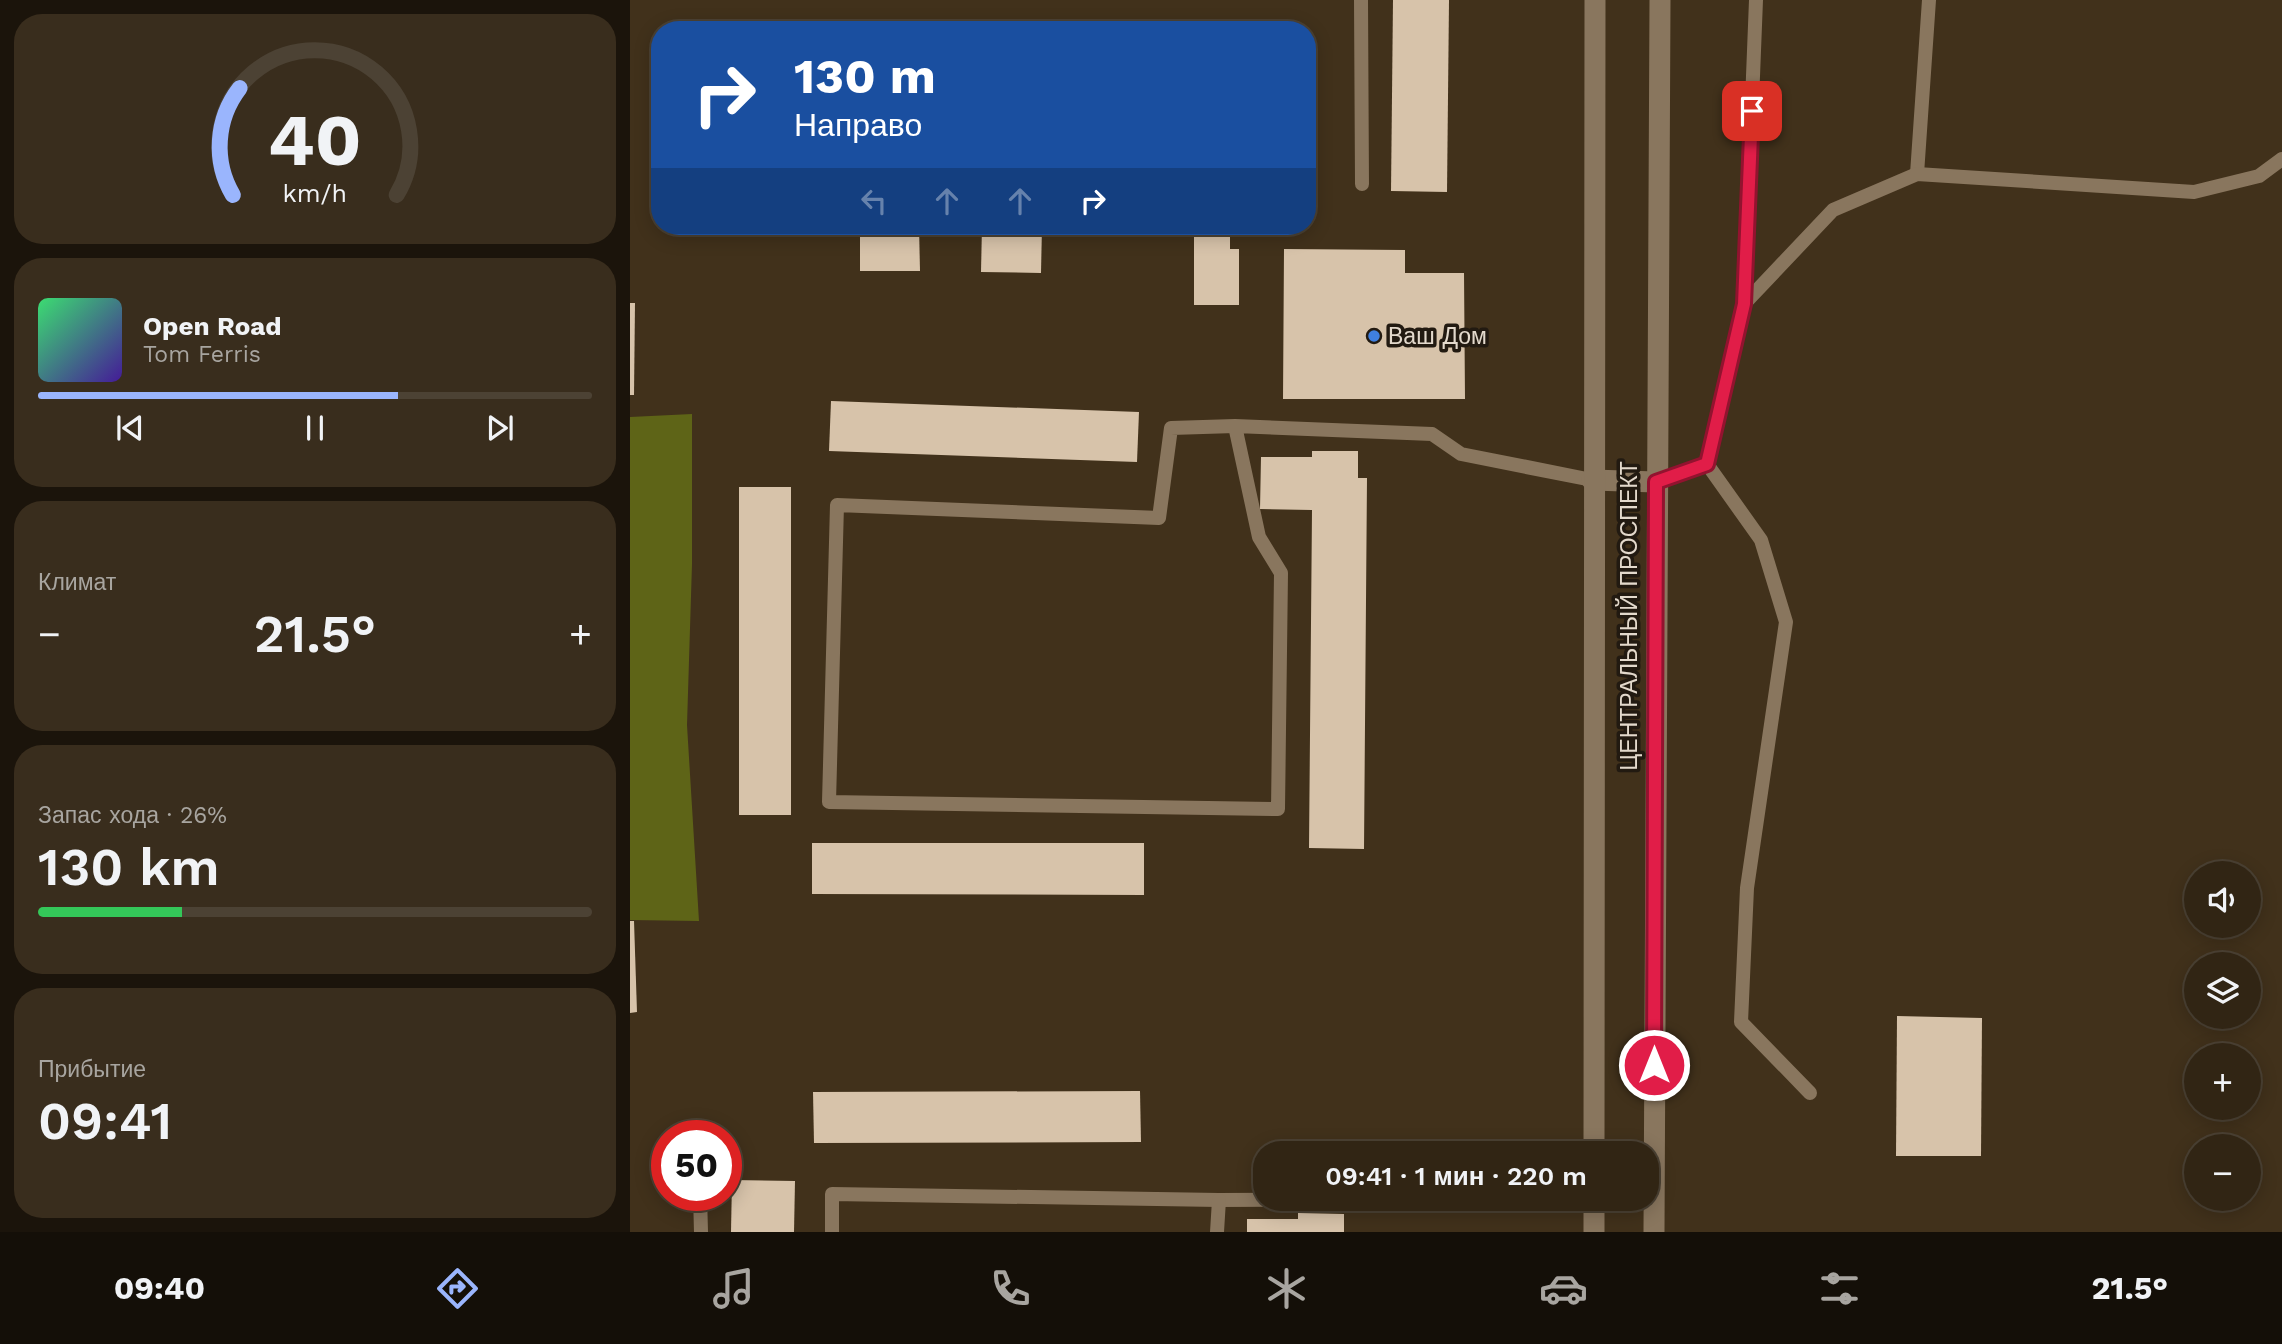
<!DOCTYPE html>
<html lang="ru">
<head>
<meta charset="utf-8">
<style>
  body { margin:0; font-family:"Work Sans",sans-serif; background:#392d1d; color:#f1f3f6; height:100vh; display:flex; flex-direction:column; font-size:26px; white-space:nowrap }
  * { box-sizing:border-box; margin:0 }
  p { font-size:23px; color:#a8a5a0 }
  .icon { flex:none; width:38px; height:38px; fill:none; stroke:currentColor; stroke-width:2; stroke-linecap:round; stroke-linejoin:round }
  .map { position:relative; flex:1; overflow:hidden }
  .sheet { display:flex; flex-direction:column; gap:14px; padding:14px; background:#1b140b; width:630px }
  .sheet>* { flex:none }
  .top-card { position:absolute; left:21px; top:21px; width:665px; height:214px; border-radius:28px; box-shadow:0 4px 18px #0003,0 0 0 2px #4c4234; background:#1a4fa0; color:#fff; overflow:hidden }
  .tools { position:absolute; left:1554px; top:861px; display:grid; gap:14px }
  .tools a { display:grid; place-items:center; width:77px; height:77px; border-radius:50%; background:#312514; box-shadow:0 4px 18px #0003,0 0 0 2px #4c4234; font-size:35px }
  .speed { position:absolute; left:21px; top:1120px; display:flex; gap:14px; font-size:35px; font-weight:700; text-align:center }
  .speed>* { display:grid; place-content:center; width:91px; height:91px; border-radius:50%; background:#312514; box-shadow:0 4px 18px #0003,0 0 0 2px #4c4234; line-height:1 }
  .speed .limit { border:10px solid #d22; background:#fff; color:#111 }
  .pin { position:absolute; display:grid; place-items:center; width:60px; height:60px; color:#fff; margin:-30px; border-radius:14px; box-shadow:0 4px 10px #0006 }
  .me { position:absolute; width:77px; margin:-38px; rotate:0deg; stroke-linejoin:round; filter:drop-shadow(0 0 5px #0008) }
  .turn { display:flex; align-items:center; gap:24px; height:147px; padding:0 28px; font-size:32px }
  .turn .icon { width:91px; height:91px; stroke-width:2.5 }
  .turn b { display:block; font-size:49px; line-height:60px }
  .lanes { display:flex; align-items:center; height:66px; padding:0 28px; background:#0003; justify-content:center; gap:35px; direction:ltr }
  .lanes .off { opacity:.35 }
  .big { font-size:52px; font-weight:600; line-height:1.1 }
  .sheet .widget { flex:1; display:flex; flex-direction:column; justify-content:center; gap:10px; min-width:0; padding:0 24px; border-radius:28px; background:#392d1d }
  .sheet .dial { align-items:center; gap:0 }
  .dial svg { height:182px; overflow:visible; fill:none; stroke:#4c4234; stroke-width:7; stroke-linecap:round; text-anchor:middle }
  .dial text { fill:#f1f3f6; stroke:none }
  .song { display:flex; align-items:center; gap:21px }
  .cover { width:84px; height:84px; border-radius:10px; background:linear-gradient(135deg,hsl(140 70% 55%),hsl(260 70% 35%)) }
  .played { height:7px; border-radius:4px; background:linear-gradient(90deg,#9ab5fd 65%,#4c4234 65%) }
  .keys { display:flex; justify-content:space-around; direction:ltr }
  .heat { display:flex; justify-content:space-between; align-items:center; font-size:38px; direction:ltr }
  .charge { height:10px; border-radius:5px; background:linear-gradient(90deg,#34c759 26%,#4c4234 0) }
  .trip { position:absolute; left:623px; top:1141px; width:406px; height:70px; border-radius:28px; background:#312514; box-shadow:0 4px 18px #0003,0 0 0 2px #4c4234; font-weight:600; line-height:70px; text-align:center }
  .tabs { display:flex; height:112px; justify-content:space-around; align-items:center; background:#140f08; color:#a8a5a0 }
  .tabs .icon { width:49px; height:49px }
  .tabs .on { color:#9ab5fd }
  .tabs b { font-size:32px; color:#f1f3f6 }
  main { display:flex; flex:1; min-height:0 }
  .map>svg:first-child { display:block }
  .green { fill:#5e6417 }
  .building { fill:#d7c3aa }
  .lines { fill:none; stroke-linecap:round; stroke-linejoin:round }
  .lane { stroke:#89765e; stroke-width:14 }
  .secondary { stroke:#89765e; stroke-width:21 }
  .route-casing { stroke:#92132f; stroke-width:18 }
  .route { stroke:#e11d48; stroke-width:12 }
  .shop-dot { fill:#3f7fe0; stroke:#221a11; stroke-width:2.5 }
  .labels { text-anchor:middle; stroke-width:7; stroke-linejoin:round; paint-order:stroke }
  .poi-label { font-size:23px; fill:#e3d9cc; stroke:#221a11; text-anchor:start }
  .street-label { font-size:23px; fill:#e3d9cc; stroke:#221a11 }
</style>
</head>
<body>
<main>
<section class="sheet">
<div class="widget dial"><svg viewBox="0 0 100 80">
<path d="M14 69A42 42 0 1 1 86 69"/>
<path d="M14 69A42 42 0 0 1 17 22" stroke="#9ab5fd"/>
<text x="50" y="56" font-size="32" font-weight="700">40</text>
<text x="50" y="72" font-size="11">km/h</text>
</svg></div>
<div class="widget">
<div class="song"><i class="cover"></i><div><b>Open Road</b><p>Tom Ferris</p></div></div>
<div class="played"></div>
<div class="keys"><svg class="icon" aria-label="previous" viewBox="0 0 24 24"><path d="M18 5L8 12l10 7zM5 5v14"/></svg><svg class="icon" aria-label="pause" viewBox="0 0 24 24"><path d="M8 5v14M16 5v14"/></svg><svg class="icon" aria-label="next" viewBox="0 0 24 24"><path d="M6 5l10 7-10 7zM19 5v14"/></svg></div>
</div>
<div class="widget"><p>Климат</p>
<div class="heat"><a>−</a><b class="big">21.5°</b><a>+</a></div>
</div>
<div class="widget"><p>Запас хода · 26%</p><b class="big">130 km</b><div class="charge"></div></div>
<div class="widget"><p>Прибытие</p><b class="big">09:41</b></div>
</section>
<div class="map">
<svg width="1652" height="1232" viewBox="0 0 1652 1232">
  <rect width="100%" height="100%" fill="#41311b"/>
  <polygon class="green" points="62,414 62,564 57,725 69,921 0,920 0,417"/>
  <g class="building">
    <polygon points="763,0 819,0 817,192 761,191"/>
    <polygon points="230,226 289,226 290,271 230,271"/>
    <polygon points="352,226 412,226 411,273 351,272"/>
    <polygon points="564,226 600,226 600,249 609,249 609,305 564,305"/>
    <polygon points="654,249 775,250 775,273 834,273 835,399 653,399"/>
    <polygon points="0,303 5,303 4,395 0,395"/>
    <polygon points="201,401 509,412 507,462 199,451"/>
    <polygon points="682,451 728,451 728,478 737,478 734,849 679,848 682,510 630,509 631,457 682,457"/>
    <rect x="109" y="487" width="52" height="328"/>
    <polygon points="182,843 514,843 514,895 182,894"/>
    <polygon points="0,921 4,921 7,1012 0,1013"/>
    <polygon points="1267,1016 1352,1018 1351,1156 1266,1156"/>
    <polygon points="510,1091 511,1142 184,1143 183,1092"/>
    <polygon points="102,1180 165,1181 164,1232 101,1232"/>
    <polygon points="668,1213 714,1214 714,1232 617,1232 617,1219 668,1219"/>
  </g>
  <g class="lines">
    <g class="lane">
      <polyline points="731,0 732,184"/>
      <polyline points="1287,174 1299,0"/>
      <polyline points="1114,304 1203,210 1287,174 1564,192 1629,176 1652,159"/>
      <polyline points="605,426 629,537 651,573 648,809 199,802 207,505 529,518 541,428 605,426 802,434 831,454 962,480"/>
      <polyline points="1077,464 1131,540 1156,622 1117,888 1111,1022 1180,1093"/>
      <polyline points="1026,482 1077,464 1114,304 1126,0"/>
      <polyline points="70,1195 71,1232"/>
      <polyline points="202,1232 202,1194 589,1200 964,1199"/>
      <polyline points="587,1232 589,1200"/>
    </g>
    <g class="secondary">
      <polyline points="962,480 1026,482"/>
      <polyline points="964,1153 965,0"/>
      <polyline points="964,1232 964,1199"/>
      <polyline points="1024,1232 1030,0"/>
    </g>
  </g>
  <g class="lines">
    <defs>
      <polyline id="route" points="1024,1065 1026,482 1077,464 1114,304 1122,111"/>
    </defs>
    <use href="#route" class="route-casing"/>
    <use href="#route" class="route"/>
  </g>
  <circle class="shop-dot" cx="744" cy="336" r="7"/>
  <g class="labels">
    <g class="poi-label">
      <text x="758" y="344">Ваш Дом</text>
    </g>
    <g class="street-label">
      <text transform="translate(999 616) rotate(-90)" y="8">ЦЕНТРАЛЬНЫЙ ПРОСПЕКТ</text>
    </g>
  </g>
</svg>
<div class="tools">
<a><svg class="icon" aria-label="sound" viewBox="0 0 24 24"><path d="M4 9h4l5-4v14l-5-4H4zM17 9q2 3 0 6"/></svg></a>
<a><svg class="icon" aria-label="layers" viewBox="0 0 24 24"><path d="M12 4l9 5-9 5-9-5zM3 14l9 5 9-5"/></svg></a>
<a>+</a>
<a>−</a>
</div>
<div class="speed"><div class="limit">50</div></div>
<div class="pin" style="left:1122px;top:111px;background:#d93025"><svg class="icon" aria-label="arrive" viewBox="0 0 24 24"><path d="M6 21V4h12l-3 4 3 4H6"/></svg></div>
<svg class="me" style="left:1024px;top:1065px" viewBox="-20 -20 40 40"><circle r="17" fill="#e11d48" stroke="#fff" stroke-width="3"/><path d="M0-11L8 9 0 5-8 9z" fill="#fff"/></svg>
<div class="trip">09:41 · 1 мин · 220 m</div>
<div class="top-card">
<div class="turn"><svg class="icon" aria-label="right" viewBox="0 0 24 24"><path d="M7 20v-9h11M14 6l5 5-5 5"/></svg><div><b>130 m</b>Направо</div></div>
<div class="lanes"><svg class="icon off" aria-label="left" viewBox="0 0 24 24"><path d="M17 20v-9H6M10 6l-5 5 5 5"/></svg><svg class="icon off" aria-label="ahead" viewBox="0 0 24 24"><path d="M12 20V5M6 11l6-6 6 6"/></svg><svg class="icon off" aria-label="ahead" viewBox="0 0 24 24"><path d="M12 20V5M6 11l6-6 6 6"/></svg><svg class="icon" aria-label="right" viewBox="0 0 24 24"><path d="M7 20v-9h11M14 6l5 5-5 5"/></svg></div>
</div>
</div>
</main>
<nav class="tabs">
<b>09:40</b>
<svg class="icon on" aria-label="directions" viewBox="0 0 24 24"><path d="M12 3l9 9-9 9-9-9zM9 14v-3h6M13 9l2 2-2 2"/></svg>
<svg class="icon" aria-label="music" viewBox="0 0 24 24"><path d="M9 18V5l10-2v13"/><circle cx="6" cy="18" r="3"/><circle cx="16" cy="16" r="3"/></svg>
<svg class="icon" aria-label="phone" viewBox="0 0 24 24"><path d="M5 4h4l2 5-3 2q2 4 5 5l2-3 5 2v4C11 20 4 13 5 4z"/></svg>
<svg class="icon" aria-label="climate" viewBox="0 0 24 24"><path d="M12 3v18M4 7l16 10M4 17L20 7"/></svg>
<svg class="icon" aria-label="car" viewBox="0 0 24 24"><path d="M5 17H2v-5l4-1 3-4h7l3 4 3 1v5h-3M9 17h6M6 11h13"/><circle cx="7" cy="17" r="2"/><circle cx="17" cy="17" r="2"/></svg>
<svg class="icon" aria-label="filters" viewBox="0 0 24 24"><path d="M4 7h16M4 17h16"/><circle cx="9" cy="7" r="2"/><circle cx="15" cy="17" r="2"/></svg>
<b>21.5°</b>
</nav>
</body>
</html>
